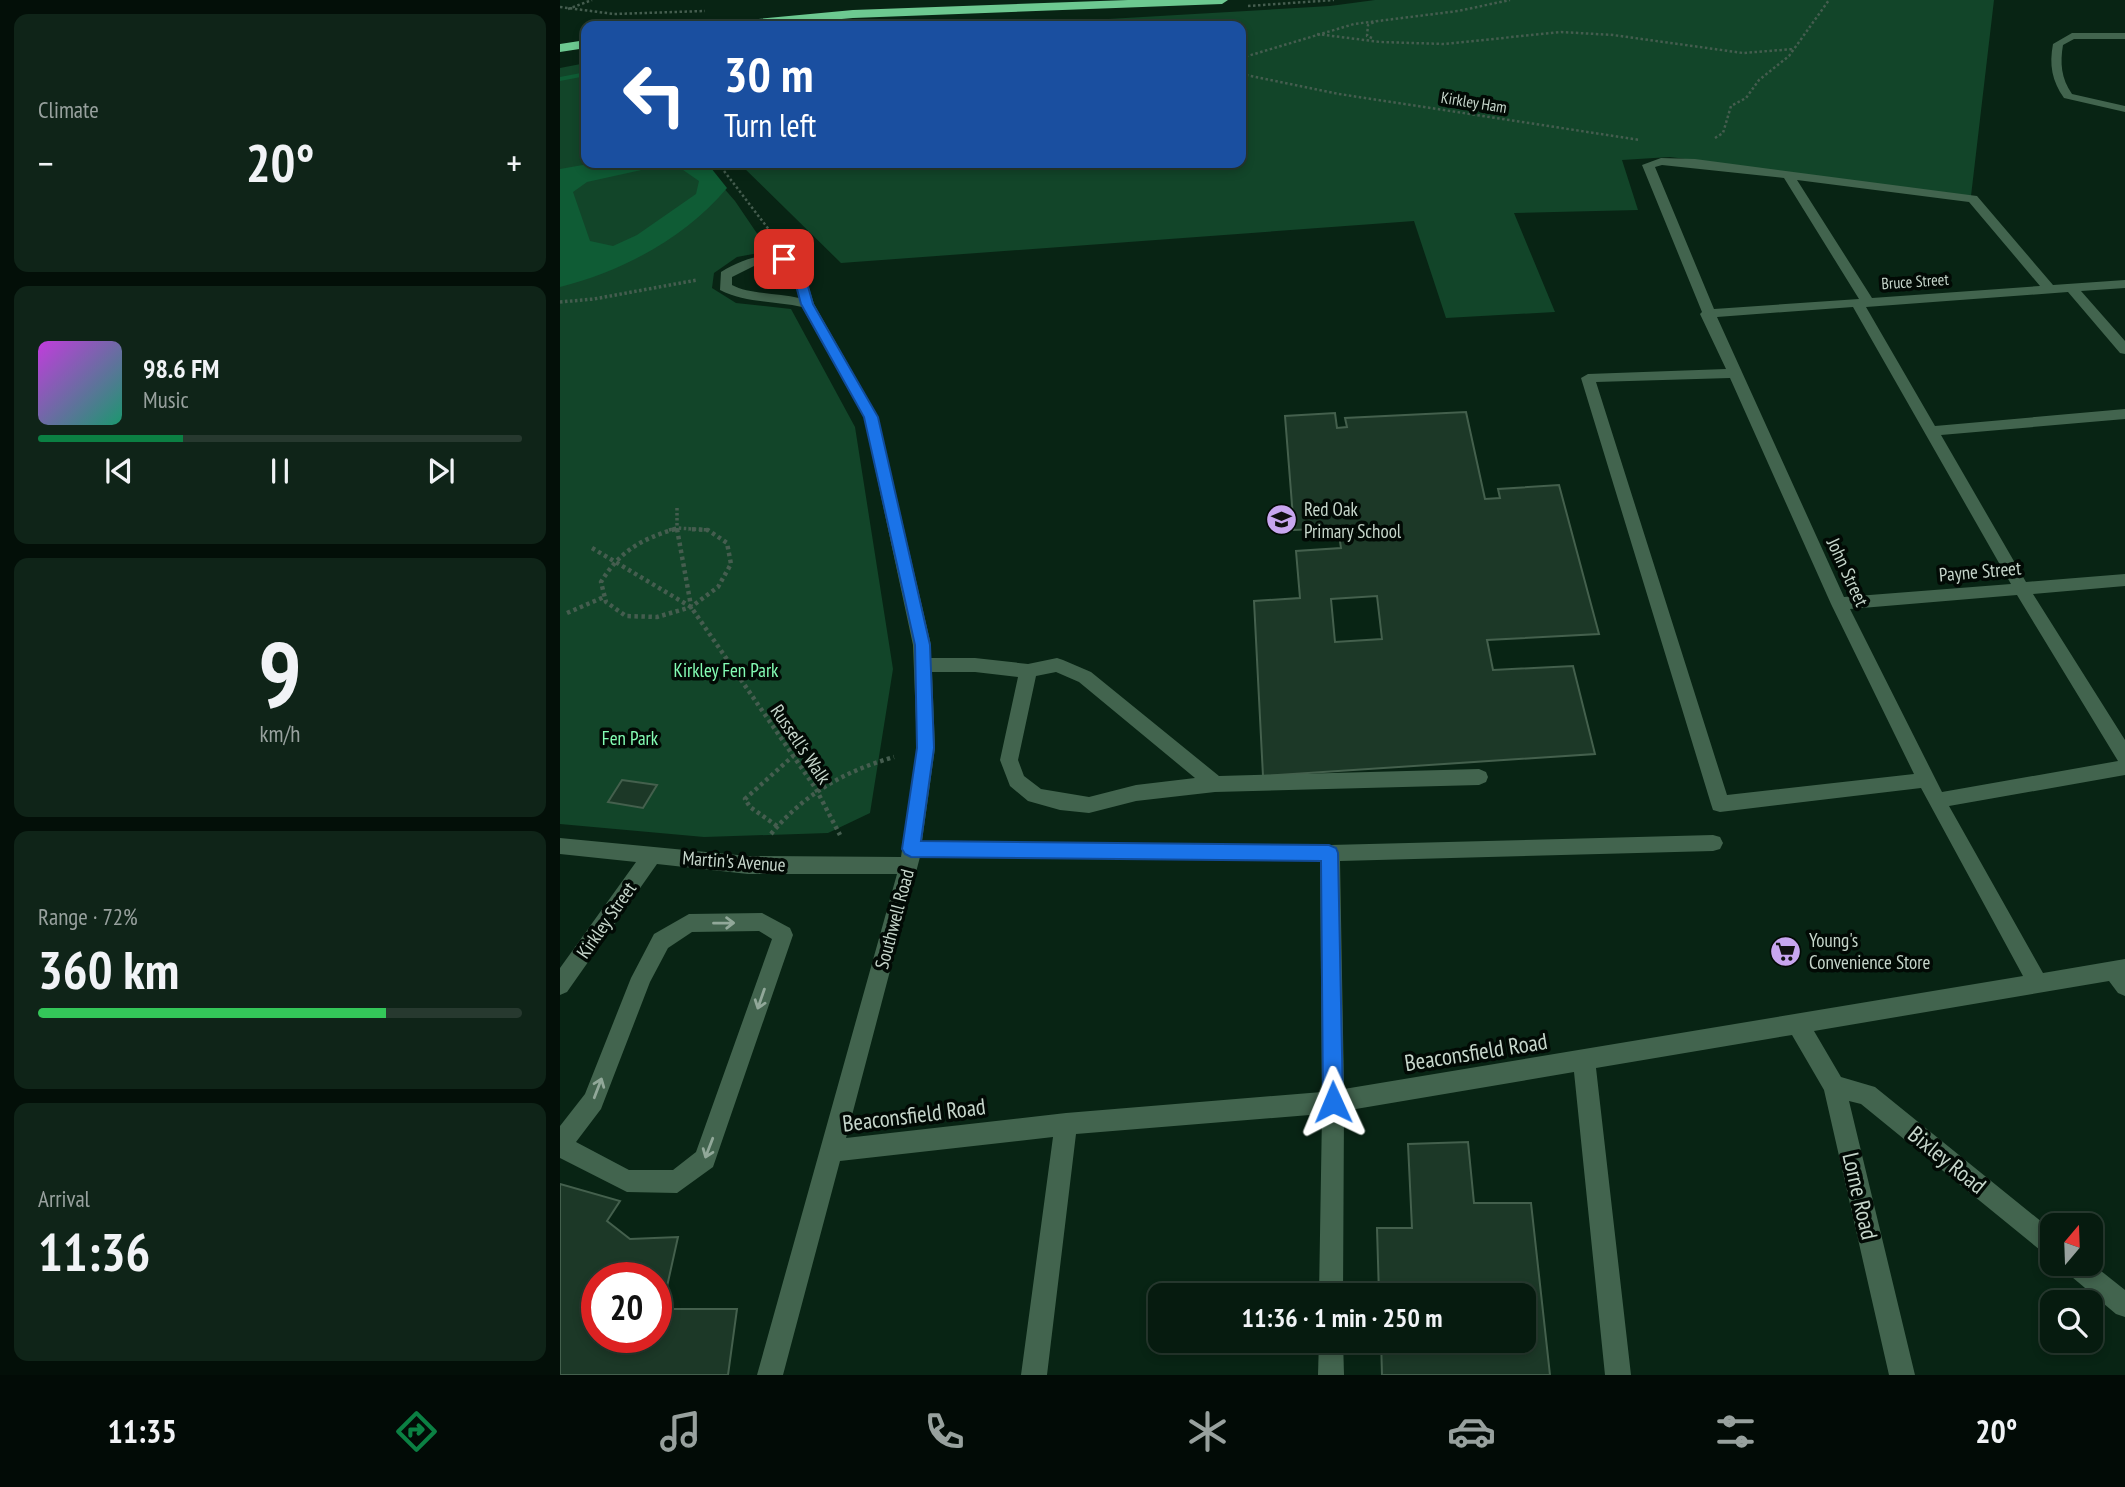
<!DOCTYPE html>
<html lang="en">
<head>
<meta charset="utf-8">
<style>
  body { margin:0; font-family:"PT Sans Narrow",sans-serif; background:#0f2418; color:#f1f3f6; height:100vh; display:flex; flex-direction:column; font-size:26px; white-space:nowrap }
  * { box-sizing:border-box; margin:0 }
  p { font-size:23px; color:#98a19e }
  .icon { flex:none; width:38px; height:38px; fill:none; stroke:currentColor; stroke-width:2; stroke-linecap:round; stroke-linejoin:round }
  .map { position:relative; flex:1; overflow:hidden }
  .drawer { display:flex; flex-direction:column; gap:14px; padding:14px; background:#030f08; width:560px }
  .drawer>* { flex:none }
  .banner { position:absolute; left:21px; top:21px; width:665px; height:147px; border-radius:14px; box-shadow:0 4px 10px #0003,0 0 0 2px #27392f; background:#1a4fa0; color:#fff; overflow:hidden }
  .needle { width:46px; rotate:19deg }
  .tools { position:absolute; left:1480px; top:1213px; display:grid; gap:14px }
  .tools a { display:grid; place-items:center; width:63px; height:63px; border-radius:14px; background:#061b0f; box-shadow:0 4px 10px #0003,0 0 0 2px #27392f; font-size:35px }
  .speed { position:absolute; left:21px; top:1262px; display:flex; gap:14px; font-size:35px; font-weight:700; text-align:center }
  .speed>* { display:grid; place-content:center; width:91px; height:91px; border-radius:50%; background:#061b0f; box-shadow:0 4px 10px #0003,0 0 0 2px #27392f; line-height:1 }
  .speed .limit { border:10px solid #d22; background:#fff; color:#111 }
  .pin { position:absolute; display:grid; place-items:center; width:60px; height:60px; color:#fff; margin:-30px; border-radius:14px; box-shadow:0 4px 10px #0006 }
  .me { position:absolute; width:77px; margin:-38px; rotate:359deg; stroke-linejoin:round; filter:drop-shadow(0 0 5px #0008) }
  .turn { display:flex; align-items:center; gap:24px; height:147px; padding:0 28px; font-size:32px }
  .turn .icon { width:91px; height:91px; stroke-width:2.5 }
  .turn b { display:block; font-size:49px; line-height:60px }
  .big { font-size:52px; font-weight:700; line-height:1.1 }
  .drawer .card { flex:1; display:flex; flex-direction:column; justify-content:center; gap:10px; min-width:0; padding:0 24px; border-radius:14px; background:#0f2418 }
  .drawer .dial { align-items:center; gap:0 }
  .dial b { font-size:91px; line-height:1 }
  .song { display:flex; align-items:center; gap:21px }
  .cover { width:84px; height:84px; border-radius:10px; background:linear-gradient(135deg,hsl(290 70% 55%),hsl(160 70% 35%)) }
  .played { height:7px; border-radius:4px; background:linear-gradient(90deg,#0b8043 30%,#27392f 30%) }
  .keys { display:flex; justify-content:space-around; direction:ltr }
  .heat { display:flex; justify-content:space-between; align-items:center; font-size:38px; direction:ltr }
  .charge { height:10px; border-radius:5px; background:linear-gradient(90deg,#34c759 72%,#27392f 0) }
  .trip { position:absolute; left:588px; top:1283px; width:388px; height:70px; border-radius:14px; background:#061b0f; box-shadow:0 4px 10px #0003,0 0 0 2px #27392f; font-weight:700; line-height:70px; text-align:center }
  .dock { display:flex; height:112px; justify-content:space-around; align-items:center; background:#020b06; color:#98a19e }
  .dock .icon { width:49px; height:49px }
  .dock .current { color:#0b8043 }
  .dock b { font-size:32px; color:#f1f3f6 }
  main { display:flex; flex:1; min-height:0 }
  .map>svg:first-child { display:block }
  .green { fill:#124529 }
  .water { fill:#0f5c35; fill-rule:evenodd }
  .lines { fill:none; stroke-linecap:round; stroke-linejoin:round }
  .stream { fill:#0f5c35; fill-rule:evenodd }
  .building { fill:#1c3827; stroke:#44604d; stroke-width:2; fill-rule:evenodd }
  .path-far2 { stroke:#455d4f; stroke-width:2.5; stroke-dasharray:2.5 2.5; stroke-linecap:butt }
  .path-far1 { stroke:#455d4f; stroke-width:3.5; stroke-dasharray:2.5 2.5; stroke-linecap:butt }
  .path { stroke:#455d4f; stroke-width:4.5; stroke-dasharray:3.5 3.5; stroke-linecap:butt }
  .minor { fill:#42644e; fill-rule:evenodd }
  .highway { fill:#6dc991; fill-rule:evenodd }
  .oneway { stroke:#91a899 }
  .route { fill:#1a73e8; stroke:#114b97; stroke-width:2 }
  .labels { text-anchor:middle; stroke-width:7; stroke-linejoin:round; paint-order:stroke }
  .far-street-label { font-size:16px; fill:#c6d6cb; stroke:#020a05 }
  .poi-label { font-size:19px; fill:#c6d6cb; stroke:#020a05; text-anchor:start }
  .street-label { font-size:19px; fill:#c6d6cb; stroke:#020a05 }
  .park-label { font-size:19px; fill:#84fdb4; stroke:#020a05 }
  .near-street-label { font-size:23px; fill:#c6d6cb; stroke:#020a05 }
</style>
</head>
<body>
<main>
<section class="drawer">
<div class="card"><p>Climate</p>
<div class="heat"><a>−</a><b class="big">20°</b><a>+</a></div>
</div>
<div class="card">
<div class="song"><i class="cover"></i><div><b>98.6 FM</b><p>Music</p></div></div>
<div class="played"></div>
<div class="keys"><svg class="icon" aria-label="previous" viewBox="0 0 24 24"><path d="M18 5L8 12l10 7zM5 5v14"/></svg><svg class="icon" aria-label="pause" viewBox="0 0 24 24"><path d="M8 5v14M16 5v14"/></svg><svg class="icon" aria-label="next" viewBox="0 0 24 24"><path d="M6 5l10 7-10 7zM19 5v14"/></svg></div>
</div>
<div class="card dial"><b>9</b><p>km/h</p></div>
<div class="card"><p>Range · 72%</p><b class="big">360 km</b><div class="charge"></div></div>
<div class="card"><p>Arrival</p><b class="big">11:36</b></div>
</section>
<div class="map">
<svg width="1565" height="1375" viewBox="0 0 1565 1375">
  <rect width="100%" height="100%" fill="#082414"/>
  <g class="green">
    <polygon points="815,0 1434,0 1411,196 1110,157 1062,160 1078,210 954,213 995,312 886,318 854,221 281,263 179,163 681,163 681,26 365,26 479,23 770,6"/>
    <polygon points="26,63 26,163 142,163 175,201 209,251 177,257 154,273 152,288 176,303 231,309 295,427 333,669 310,813 268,833 144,837 0,824 0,68"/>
  </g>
  <path class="water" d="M 34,163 L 147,163 L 167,188 C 125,238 63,271 0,287 L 0,169 ZM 113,163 L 139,181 L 136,194 L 77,235 L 53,246 L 30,241 L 13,192 L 27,182 Z"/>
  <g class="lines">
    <polygon class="stream" points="26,72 26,76 0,81 0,77"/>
  </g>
  <g class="building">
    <path d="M 906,412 L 925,499 L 940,498 L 938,489 L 999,485 L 1039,634 L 927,640 L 933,670 L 1013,666 L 1035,754 L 703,776 L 694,601 L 740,598 L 736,551 L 781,548 L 778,528 L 734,530 L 725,416 L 775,413 L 777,428 L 787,427 L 785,418 ZM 817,596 L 822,639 L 775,642 L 771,599 Z"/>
    <polygon points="62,780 97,785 83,808 48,802"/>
    <polygon points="908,1142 914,1203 971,1203 990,1375 822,1375 821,1340 964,1340 964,1295 819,1295 817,1228 852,1228 848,1144"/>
    <path d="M 0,1184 L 60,1201 L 47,1221 L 70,1239 L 118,1237 L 102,1309 L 177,1309 L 168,1375 L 0,1375 ZM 37,1278 L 96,1278 L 96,1337 L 37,1337 Z"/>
  </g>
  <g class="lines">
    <g class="path-far2">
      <polyline points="688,6 774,0"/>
      <polyline points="0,7 54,14 145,11"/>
      <polyline points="8,9 32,0"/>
      <polyline points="757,34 820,42 884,44 1001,32 1053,35 1183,53 1234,49"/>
      <polyline points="812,38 807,36 808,25 816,21"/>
      <polyline points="681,58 794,24 898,11 950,0"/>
      <polyline points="681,74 779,94 1080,140"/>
      <polyline points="1155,138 1163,133 1171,106 1186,98 1199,80 1229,56 1269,0"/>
      <polyline points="158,163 213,235"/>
    </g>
    <g class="path-far1">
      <polyline points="0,302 34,299 137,280"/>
      <polyline points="117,508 117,530"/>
      <polyline points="109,530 117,528 149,530"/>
    </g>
    <g class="path">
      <path d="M 115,529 C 81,539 59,552 41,582 L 46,602 L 66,616 L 97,617 L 131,607 L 158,587 L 171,564 L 167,543 L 148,530 L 128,529"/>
      <polyline points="117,529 131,606"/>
      <polyline points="32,548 131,607 256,789 280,835"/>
      <polyline points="7,613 44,597"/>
      <polyline points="217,826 190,807 185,799 233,756"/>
      <path d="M 211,834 C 244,794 285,771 334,757"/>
    </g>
    <g class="minor">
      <path d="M 1512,33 L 1565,33 L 1565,39 L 1514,39 L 1503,45 C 1500,63 1501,78 1512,94 L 1565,106 L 1565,112 L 1504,98 C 1492,81 1489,65 1493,44 Z"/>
      <path d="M 1101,158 L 1135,159 L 1417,196 L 1493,285 L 1565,280 L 1565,288 L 1521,291 L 1565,341 L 1565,354 L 1560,353 L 1508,292 L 1306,307 L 1375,426 L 1565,409 L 1565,419 L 1381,435 L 1466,582 L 1565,574 L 1565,586 L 1473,594 L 1565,740 L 1565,775 L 1389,806 L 1483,973 L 1565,959 L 1565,996 L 1558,993 L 1549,981 L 1254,1031 L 1281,1077 L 1315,1087 L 1493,1231 L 1493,1258 L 1485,1254 L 1301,1104 L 1289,1101 L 1355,1375 L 1329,1375 L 1264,1090 L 1232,1035 L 1036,1068 L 1071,1375 L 1045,1375 L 1014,1072 L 784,1111 L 783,1295 L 759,1295 L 762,1114 L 516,1134 L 487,1375 L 461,1375 L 493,1137 L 280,1161 L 223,1375 L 197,1375 L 337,874 L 188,874 L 97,864 L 7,992 L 0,995 L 0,968 L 76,862 L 0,854 L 0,838 L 188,856 L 341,857 L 357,748 L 353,645 L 304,417 L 242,307 C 215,301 185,303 160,290 L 161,272 C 187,256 212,250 241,262 L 254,304 L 318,417 L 371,645 L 371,658 L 415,658 L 468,664 L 497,658 L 503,660 L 531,672 L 659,776 L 919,769 L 926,772 L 928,777 L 926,782 L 919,785 L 655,792 L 576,801 L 529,813 L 500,810 L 468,801 L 450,786 L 440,760 L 458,677 L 415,672 L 372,672 L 375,748 L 362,841 L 770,845 L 1153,835 L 1160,837 L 1163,843 L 1160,849 L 1153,851 L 780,861 L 784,1089 L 1463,976 L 1361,788 L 1160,812 L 1153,810 L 1151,804 L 1021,378 L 1028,374 L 1166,369 L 1140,314 L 1142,312 L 1082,165 ZM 1102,165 L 1224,178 L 1299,299 L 1154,309 L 1095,167 ZM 1237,180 L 1409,202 L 1480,286 L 1312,298 ZM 209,262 L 230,267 L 239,298 C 218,293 188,294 172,285 L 172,277 L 196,265 ZM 1293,307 L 1451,584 L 1284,597 L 1157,317 ZM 1170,378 L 1271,604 L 1354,774 L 1167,795 L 1036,382 ZM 1457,595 L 1558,761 L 1382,792 L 1290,609 ZM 496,672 L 519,682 L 635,778 L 576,785 L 529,797 L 481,789 L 464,776 L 458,760 L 476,676 ZM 360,857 L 760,861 L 762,1092 L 506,1113 L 286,1138 Z"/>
      <path d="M 202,913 L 230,928 L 233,935 L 153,1167 L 117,1193 L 67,1192 L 0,1158 L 0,1126 L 25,1094 L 71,978 L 94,934 L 129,914 ZM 199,931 L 212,939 L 136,1152 L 113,1170 L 69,1170 L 16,1142 L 41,1109 L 90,982 L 108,948 L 132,932 Z"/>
      <polygon points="1531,1263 1565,1290 1565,1317 1556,1314 1506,1272 1502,1264"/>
      <polygon points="759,1340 783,1340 784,1375 758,1375"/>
    </g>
    <g class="highway">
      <polygon points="568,0 668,0 662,4 293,18 202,26 160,26 166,22 293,10"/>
      <polygon points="26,40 26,48 0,52 0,44"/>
    </g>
  </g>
  <defs><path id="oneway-shaft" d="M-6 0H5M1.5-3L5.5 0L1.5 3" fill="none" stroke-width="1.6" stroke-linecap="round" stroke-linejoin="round" transform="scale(1.75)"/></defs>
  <g class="oneway">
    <use href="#oneway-shaft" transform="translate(164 923) rotate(-1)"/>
    <use href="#oneway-shaft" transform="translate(201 999) rotate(109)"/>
    <use href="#oneway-shaft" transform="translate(38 1088) rotate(-69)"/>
    <use href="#oneway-shaft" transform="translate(149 1148) rotate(111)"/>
  </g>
  <polygon class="route" points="224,256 242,265 253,304 318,417 370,645 374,748 361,841 769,845 776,848 778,853 783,1102 780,1109 773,1112 766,1109 763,1102 761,861 351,857 345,854 342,849 357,748 355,645 304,417 241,304 231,267 218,259"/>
  <defs>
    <symbol id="school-disc" viewBox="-11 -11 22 22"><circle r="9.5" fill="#c8a6ef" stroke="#020a05"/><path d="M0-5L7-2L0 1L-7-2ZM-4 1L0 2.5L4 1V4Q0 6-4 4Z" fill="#111"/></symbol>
    <symbol id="supermarket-disc" viewBox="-11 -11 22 22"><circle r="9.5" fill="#c8a6ef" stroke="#020a05"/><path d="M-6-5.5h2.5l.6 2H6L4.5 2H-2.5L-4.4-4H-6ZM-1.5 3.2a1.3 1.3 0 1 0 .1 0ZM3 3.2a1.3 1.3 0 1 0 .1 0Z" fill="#111"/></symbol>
  </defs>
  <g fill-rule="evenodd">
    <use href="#school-disc" x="704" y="502" width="35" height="35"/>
    <use href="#supermarket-disc" x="1208" y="934" width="35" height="35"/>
  </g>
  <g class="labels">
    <g class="far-street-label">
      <text transform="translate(914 102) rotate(9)" y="6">Kirkley Ham</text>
      <text transform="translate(1355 281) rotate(-4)" y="6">Bruce Street</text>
    </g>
    <g class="poi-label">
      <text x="744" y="516">Red Oak<tspan x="744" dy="22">Primary School</tspan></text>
      <text x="1249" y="947">Young's<tspan x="1249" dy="22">Convenience Store</tspan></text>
    </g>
    <g class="street-label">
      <text transform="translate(1420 571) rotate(-5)" y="7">Payne Street</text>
      <text transform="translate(1288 572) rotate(65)" y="7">John Street</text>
      <text transform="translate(241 744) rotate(56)" y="7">Russell's Walk</text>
      <text transform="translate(174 861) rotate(4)" y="7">Martin's Avenue</text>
      <text transform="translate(334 919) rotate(-75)" y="7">Southwell Road</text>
      <text transform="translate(46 920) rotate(-55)" y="7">Kirkley Street</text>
    </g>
    <g class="park-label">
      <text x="166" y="677">Kirkley Fen Park</text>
      <text x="70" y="745">Fen Park</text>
    </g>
    <g class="near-street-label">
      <text transform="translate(916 1052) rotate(-9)" y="8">Beaconsfield Road</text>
      <text transform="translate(354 1115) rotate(-7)" y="8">Beaconsfield Road</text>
      <text transform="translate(1387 1160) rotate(39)" y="8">Bixley Road</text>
      <text transform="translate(1300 1196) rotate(77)" y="8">Lorne Road</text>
    </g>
  </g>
</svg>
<div class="tools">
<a><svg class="needle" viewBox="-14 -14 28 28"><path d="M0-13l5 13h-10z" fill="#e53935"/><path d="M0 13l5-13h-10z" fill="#98a19e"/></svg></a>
<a><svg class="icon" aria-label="search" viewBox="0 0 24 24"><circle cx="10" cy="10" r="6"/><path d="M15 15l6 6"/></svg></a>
</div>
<div class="speed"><div class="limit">20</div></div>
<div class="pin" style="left:224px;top:259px;background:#d93025"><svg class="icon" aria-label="arrive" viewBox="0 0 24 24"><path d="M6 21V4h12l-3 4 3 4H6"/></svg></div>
<svg class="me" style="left:773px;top:1102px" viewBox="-20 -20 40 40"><path d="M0-17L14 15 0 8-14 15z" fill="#1a73e8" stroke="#fff" stroke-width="4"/></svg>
<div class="trip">11:36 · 1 min · 250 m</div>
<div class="banner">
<div class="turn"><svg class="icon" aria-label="left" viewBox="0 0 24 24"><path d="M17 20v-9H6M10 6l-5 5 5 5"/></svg><div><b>30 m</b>Turn left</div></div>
</div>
</div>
</main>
<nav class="dock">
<b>11:35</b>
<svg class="icon current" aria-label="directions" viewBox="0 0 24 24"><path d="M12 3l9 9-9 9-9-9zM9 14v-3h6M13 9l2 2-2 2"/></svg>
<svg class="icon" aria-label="music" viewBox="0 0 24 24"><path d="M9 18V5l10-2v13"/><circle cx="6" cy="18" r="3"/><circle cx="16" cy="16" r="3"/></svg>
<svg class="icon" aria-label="phone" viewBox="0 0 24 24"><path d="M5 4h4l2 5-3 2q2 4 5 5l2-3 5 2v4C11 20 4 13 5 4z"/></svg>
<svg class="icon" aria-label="climate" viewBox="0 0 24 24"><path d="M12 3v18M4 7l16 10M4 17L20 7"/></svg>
<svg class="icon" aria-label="car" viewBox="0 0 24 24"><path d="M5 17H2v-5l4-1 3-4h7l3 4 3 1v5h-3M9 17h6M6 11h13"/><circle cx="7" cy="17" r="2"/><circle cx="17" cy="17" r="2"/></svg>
<svg class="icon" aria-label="filters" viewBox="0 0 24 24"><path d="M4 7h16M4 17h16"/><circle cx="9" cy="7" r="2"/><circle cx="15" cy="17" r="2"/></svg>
<b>20°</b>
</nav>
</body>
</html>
